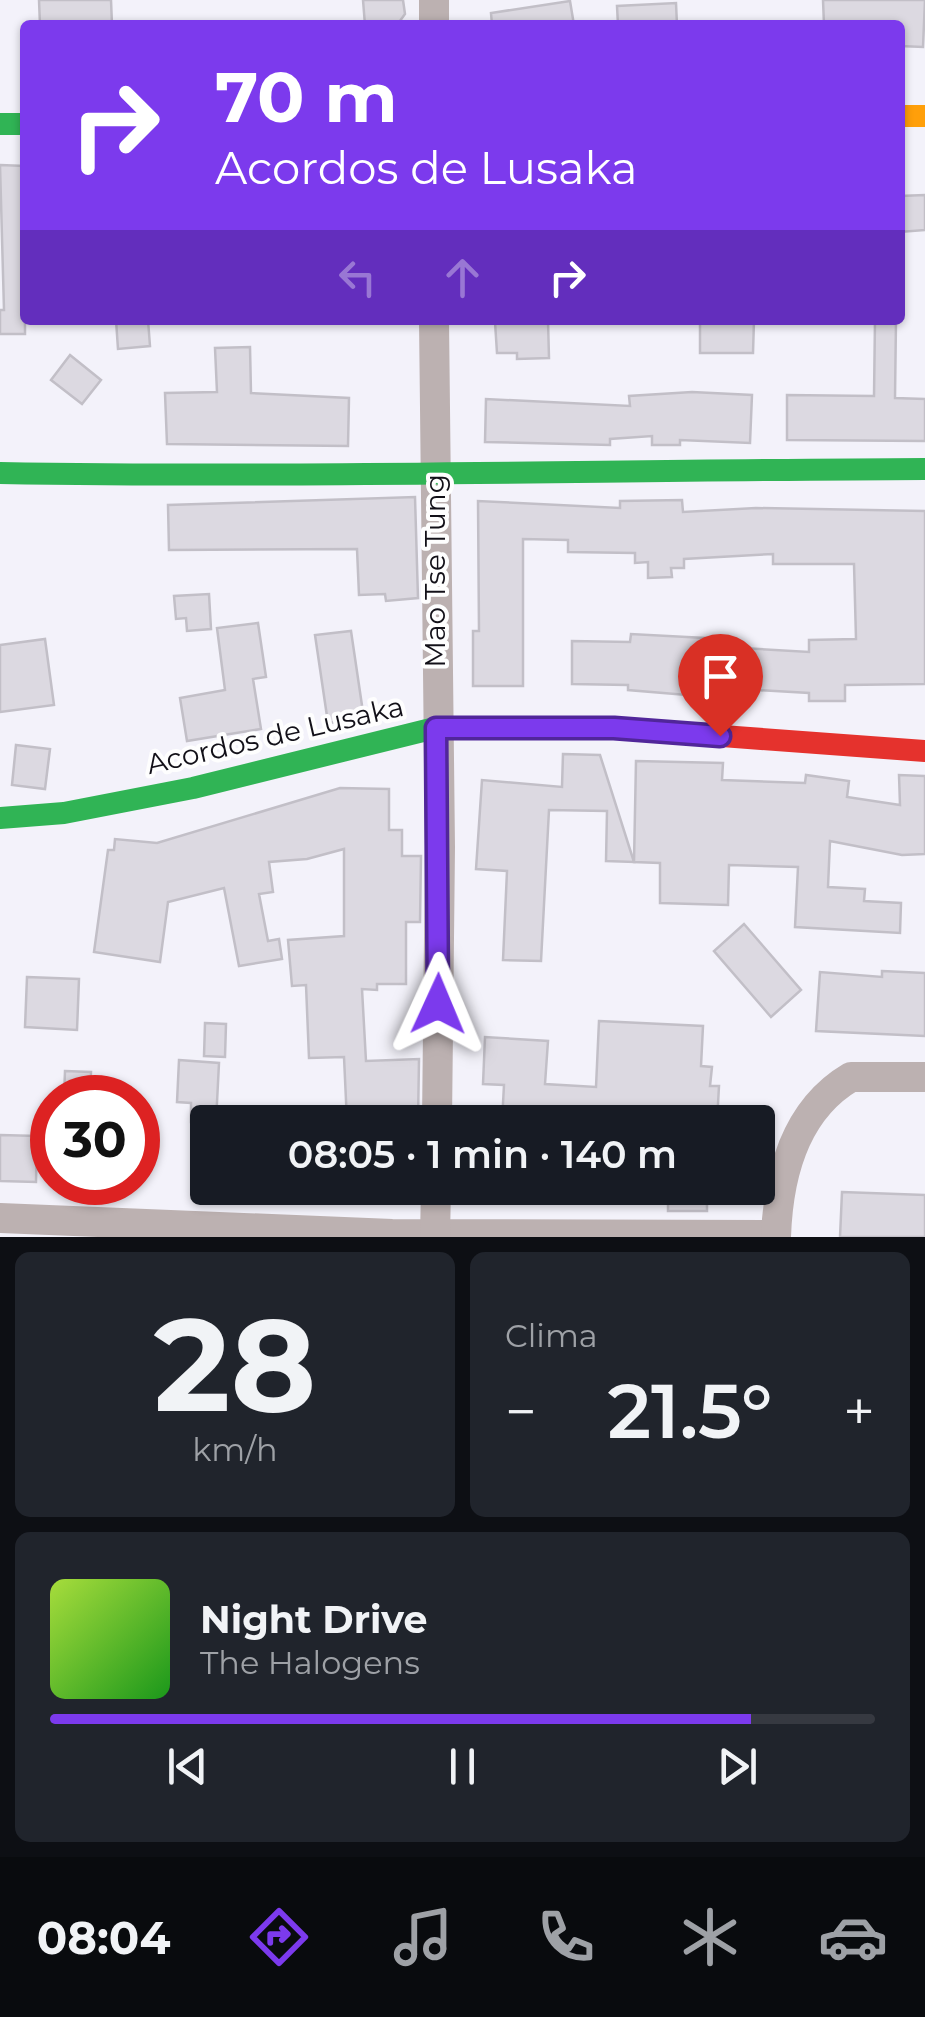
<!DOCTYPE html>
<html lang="pt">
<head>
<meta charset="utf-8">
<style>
  body { margin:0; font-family:Montserrat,sans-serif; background:#20242c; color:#f1f3f6; height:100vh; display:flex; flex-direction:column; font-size:38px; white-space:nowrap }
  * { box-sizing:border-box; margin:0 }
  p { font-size:32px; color:#9ea1a6 }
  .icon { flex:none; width:55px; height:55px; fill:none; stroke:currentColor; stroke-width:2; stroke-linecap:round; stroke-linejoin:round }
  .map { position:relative; height:1237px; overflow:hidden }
  .panel { display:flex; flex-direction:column; gap:15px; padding:15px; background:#0d0f14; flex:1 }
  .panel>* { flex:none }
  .hud { position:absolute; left:20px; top:20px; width:885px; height:305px; border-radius:10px; box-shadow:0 2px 8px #0004; background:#7c3aed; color:#fff; overflow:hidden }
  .speed { position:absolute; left:30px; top:1075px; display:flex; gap:20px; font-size:50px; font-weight:700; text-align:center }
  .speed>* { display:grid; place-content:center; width:130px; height:130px; border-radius:50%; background:#171b24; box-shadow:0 2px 8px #0004; line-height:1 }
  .speed .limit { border:15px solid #d22; background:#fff; color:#111 }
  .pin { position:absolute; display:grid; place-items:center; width:85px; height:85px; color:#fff; margin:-102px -42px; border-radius:50% 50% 50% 0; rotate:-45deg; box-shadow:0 0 10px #0007 }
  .pin .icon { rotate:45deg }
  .me { position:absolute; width:110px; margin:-55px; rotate:1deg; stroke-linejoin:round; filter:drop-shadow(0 0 8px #0008) }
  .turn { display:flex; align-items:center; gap:35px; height:210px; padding:0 30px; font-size:45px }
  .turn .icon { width:130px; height:130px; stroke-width:2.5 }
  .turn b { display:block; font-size:70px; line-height:85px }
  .lanes { display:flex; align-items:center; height:95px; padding:0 30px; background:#0003; justify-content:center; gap:50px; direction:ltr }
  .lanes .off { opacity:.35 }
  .big { font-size:75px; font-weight:600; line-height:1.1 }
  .panel .widget { flex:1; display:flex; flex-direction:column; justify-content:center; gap:15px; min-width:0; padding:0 35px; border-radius:15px; background:#20242c }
  .panel .dial { align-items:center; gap:0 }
  .dial b { font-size:130px; line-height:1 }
  .song { display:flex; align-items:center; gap:30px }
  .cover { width:120px; height:120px; border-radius:15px; background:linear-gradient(135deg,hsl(80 70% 55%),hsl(120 70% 35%)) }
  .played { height:10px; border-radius:5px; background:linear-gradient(90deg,#7c3aed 85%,#363941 85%) }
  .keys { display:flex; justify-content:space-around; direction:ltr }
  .heat { display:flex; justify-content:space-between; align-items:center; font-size:55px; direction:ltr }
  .panel .tiles { flex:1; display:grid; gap:15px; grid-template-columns:1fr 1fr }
  .widget:last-child { grid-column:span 2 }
  .trip { position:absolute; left:190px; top:1105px; width:585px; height:100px; border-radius:10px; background:#171b24; box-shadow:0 2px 8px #0004; font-weight:600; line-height:100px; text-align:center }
  .menu { display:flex; height:160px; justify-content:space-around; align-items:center; background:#090b0e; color:#9ea1a6 }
  .menu .icon { width:70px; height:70px }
  .menu .active { color:#7c3aed }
  .menu b { font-size:45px; color:#f1f3f6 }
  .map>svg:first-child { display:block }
  .building { fill:#dcd9e1; stroke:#c2bfc7; stroke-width:2.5 }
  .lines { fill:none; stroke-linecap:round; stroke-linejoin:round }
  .street { stroke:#bcb1b1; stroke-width:30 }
  .fast { stroke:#30b455; stroke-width:22 }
  .slow { stroke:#ff9f0a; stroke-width:22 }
  .jam { stroke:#e5322d; stroke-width:22 }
  .route-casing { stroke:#51269a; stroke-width:25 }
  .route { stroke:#7c3aed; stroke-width:18 }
  .labels { text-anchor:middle; stroke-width:8; stroke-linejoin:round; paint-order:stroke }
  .street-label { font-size:28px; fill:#121018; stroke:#fefefe }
</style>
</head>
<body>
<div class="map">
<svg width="925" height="1237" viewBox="0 0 925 1237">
  <rect width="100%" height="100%" fill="#f3f2fa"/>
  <g class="building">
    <polygon points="39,0 111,0 112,25 40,25"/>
    <polygon points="363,0 403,0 405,14 397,25 365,25"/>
    <polygon points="823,0 925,0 923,47 900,46 900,25 824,25"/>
    <polygon points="570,1 574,25 492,25 491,13"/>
    <polygon points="676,3 677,25 618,25 617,6"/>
    <polygon points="0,165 25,166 25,334 0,334 0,310 4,310"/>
    <polygon points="925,195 925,230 900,232 900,196"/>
    <polygon points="116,320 148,320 150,346 118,349"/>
    <polygon points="548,320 549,358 517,359 517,353 497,353 495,322"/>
    <polygon points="700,320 754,320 753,353 700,353"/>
    <polygon points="875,320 896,320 895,398 925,399 925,441 787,440 787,395 874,396"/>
    <polygon points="250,347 251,393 349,398 348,446 167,444 165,393 217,392 215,348"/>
    <polygon points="70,355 101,380 82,404 51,380"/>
    <polygon points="692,392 752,395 750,443 680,440 680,445 652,445 652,436 610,439 610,445 485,442 486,399 630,406 629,396"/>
    <polygon points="415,497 418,598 386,601 385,594 359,595 357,549 169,550 168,505"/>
    <polygon points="682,500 683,512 756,508 925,511 925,684 845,685 845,701 809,701 809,693 722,688 722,698 628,690 628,685 572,684 572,641 630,642 631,634 724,639 724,647 809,652 809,640 856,639 854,564 773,564 773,554 684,559 684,568 671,568 672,577 648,578 648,562 635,563 635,553 568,552 568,540 523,539 523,686 473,686 473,631 479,631 478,501 620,508 620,501"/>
    <polygon points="209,594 211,629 187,631 186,618 176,619 174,596"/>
    <polygon points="258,623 266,677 253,679 261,729 187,741 180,698 225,690 217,628"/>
    <polygon points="351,631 364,719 328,723 315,635"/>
    <polygon points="45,639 54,705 0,712 0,645"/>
    <polygon points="16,745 50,749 45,789 12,785"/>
    <polygon points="563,754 600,755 634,862 606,861 607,811 549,810 541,961 503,960 507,871 476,869 482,780 562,787"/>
    <polygon points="636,761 723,763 722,780 805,783 806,775 849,781 847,797 900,805 899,775 925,776 925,854 902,855 830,841 828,887 865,889 864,901 901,903 900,933 795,927 798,867 729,865 728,905 660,903 660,863 634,862"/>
    <polygon points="340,788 389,789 389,830 402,830 402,856 421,856 420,922 406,922 406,984 377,984 377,990 362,989 366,1061 419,1059 418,1122 347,1122 344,1057 309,1058 306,985 292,986 288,940 344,936 344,849 307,859 269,862 273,892 259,894 268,941 279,939 282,959 239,966 224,888 168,902 160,962 94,952 108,850 114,850 115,839 157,843"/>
    <polygon points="744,924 801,990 771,1017 714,951"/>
    <polygon points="882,971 925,973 925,1036 816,1031 820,972 882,977"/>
    <polygon points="27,977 79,979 77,1030 25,1027"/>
    <polygon points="599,1021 703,1026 701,1066 712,1067 710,1086 719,1086 717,1122 502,1122 504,1085 483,1084 485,1037 548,1041 545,1084 596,1087"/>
    <polygon points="205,1023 226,1024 225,1057 204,1056"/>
    <polygon points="179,1060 219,1063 216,1122 191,1122 191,1103 177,1102"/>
    <polygon points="65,1071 91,1072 90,1098 64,1098"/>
    <polygon points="0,1135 37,1136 36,1182 0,1181"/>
    <rect x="668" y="1188" width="39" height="23"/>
    <polygon points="842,1192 925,1195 925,1237 840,1237"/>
  </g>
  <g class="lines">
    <g class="street">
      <polyline points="434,0 434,25"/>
      <polyline points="434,320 440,847 437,1122"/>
      <polyline points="0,1218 392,1234 776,1235"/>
      <polyline points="435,1237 436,1188"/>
      <path d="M 776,1237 C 778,1176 795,1110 851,1077 L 925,1077"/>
    </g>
    <g class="fast">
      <polyline points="0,124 25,124"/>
      <path d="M 0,473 C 308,478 617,470 925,469"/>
      <polyline points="0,818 64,813 193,788 435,728 613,728 722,736"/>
    </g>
    <polyline class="slow" points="900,116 925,116"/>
    <polyline class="jam" points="722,736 925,751"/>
  </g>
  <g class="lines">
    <defs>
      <polyline id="route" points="438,1004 436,728 614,728 720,736"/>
    </defs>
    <use href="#route" class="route-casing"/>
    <use href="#route" class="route"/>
  </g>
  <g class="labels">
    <g class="street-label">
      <text transform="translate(435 571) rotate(-90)" y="10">Mao Tse Tung</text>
      <text transform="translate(275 735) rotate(-13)" y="10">Acordos de Lusaka</text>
    </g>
  </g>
</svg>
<div class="speed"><div class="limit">30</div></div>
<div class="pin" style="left:720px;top:736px;background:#d93025"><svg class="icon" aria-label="arrive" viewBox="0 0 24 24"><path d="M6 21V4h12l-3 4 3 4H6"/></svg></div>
<svg class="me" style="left:438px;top:1004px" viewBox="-20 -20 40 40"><path d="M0-17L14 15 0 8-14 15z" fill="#7c3aed" stroke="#fff" stroke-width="4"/></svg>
<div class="trip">08:05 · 1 min · 140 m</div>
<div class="hud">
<div class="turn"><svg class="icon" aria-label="right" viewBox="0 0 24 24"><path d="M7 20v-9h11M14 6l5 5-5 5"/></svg><div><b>70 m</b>Acordos de Lusaka</div></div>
<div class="lanes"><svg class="icon off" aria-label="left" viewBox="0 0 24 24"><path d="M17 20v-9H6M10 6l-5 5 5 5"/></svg><svg class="icon off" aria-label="ahead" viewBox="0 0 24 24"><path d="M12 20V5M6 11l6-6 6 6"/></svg><svg class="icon" aria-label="right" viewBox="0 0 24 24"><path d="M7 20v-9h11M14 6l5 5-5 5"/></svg></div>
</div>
</div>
<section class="panel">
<div class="tiles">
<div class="widget dial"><b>28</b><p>km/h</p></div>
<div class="widget"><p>Clima</p>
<div class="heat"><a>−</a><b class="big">21.5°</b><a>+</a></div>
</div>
<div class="widget">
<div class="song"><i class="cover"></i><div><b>Night Drive</b><p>The Halogens</p></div></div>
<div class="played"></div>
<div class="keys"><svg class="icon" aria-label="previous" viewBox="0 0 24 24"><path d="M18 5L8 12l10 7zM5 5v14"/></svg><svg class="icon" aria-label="pause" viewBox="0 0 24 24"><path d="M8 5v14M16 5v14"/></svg><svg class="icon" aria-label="next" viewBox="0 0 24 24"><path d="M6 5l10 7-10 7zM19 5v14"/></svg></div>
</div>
</div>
</section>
<nav class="menu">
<b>08:04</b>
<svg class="icon active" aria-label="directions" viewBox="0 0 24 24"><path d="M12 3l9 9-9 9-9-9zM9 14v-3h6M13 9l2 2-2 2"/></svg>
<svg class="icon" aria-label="music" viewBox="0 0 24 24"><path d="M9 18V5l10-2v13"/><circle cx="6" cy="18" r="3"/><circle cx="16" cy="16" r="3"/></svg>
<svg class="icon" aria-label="phone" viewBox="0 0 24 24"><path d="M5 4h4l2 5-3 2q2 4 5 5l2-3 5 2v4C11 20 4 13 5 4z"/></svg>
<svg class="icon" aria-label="climate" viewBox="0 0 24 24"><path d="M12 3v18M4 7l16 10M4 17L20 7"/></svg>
<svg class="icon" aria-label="car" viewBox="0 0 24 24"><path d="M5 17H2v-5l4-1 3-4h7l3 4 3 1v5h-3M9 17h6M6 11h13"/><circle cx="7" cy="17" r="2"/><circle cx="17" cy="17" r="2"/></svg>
</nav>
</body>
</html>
